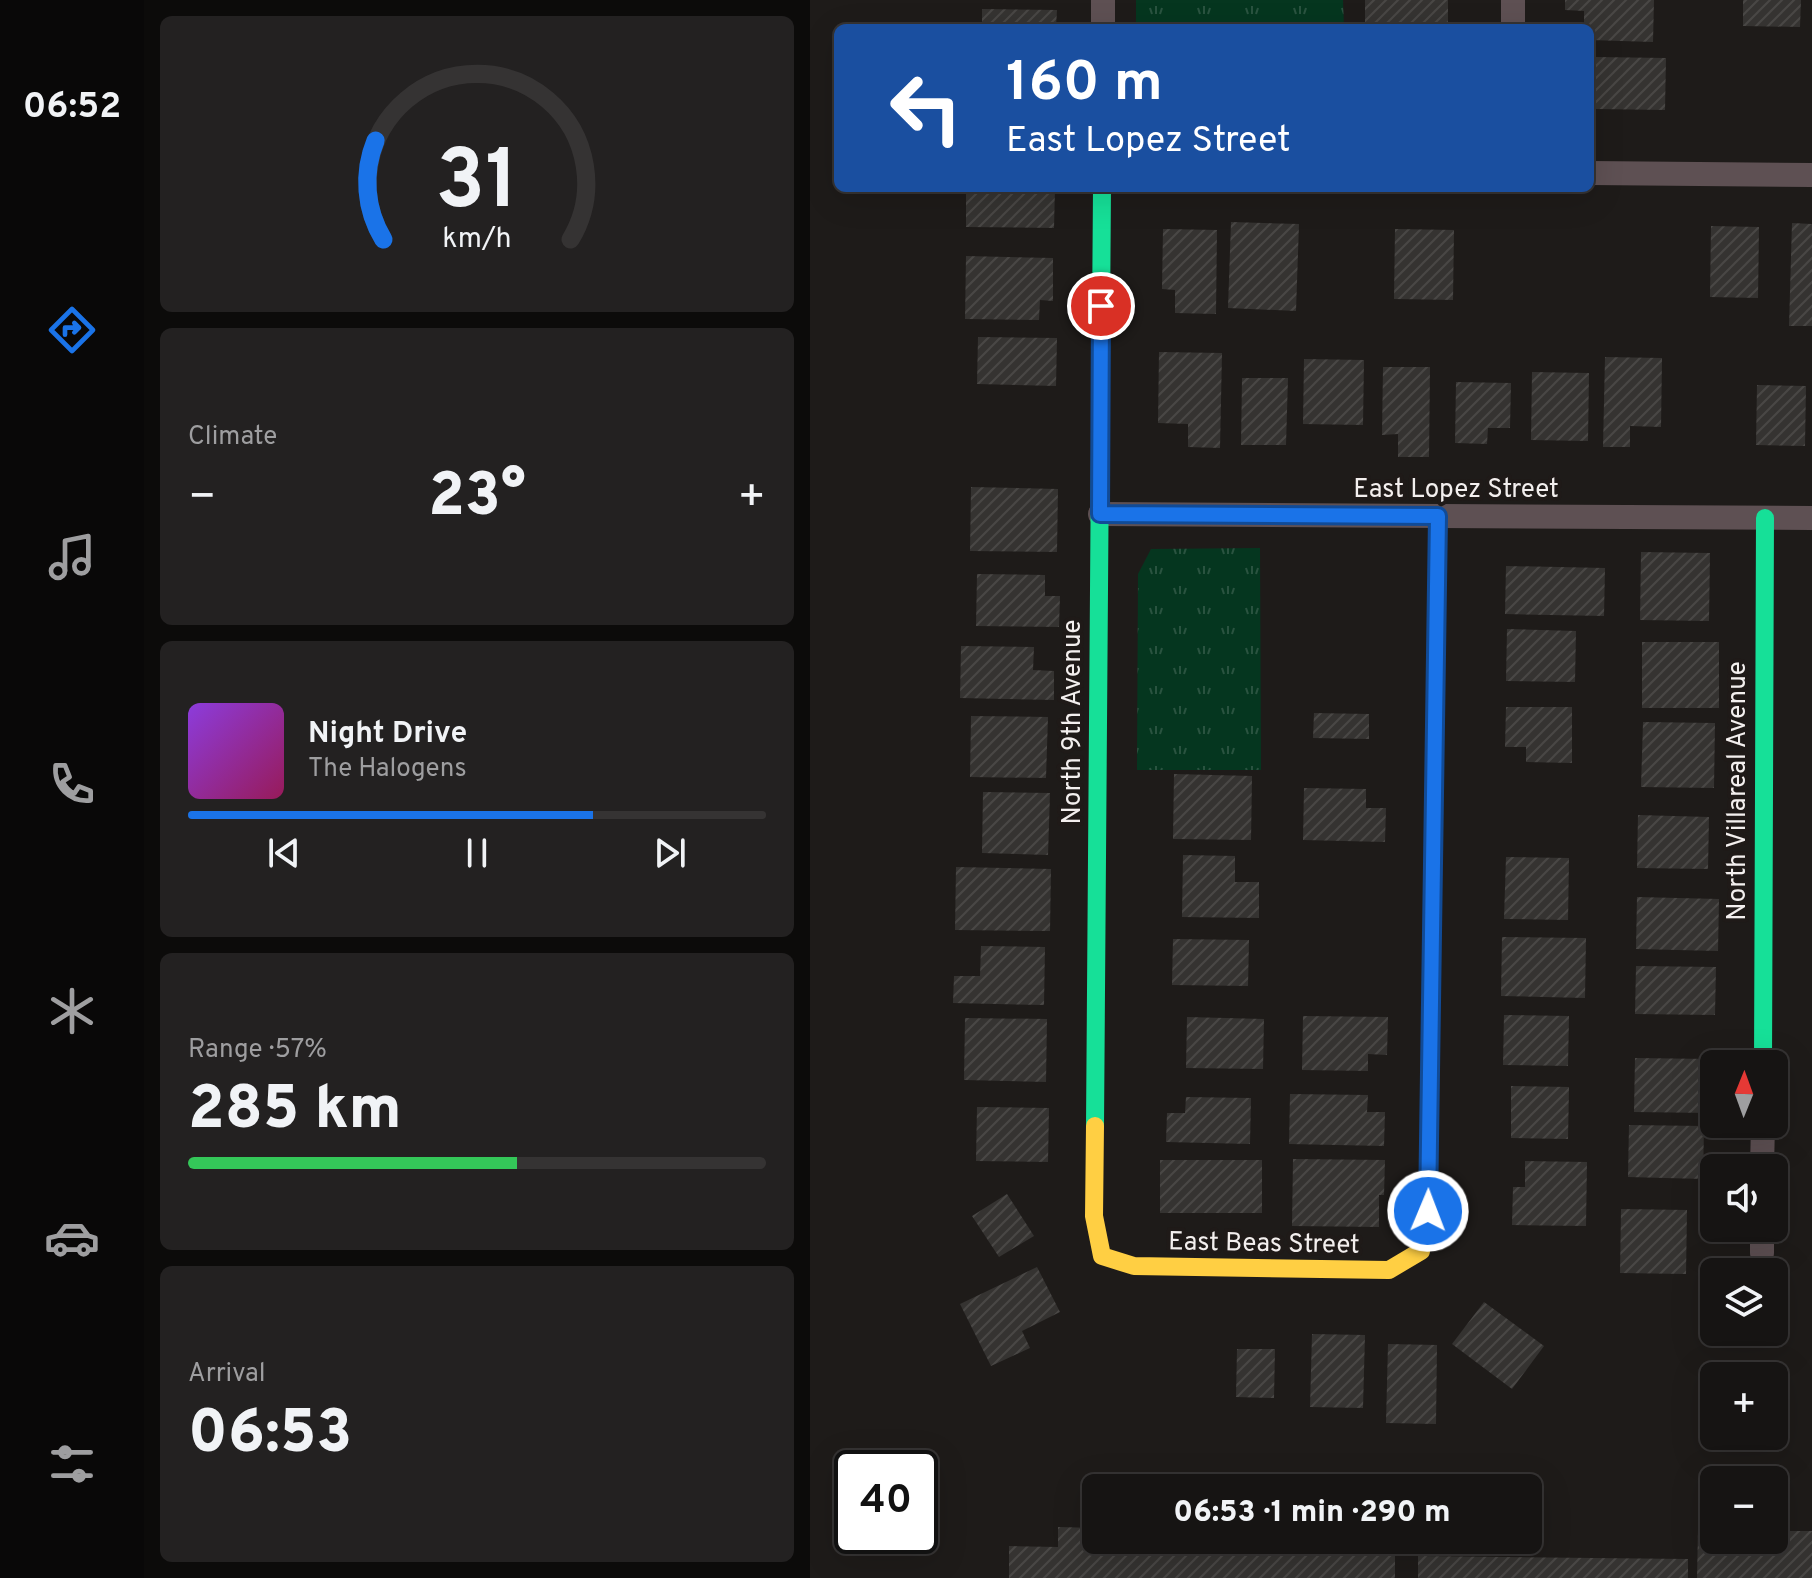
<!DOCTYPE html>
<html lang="en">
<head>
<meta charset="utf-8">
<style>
  body { margin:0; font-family:Overpass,sans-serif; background:#232121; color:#f1f3f6; height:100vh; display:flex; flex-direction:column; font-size:30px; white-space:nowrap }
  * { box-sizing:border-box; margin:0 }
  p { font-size:26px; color:#9e9ea0 }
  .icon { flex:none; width:44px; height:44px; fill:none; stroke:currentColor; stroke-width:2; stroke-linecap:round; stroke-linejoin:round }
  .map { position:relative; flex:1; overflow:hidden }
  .details { display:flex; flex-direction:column; gap:16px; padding:16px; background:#0c0b0a; width:666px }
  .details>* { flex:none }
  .top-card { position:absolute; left:24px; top:24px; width:760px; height:168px; border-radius:12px; box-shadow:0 8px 32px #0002,0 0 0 2px #353333; background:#1a4fa0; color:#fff; overflow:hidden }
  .needle { width:52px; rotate:1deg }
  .tools { position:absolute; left:890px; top:1050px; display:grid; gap:16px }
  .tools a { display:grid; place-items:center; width:88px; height:88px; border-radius:12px; background:#161413; box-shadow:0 8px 32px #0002,0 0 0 2px #353333; font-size:40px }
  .speed { position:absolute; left:24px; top:1450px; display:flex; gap:16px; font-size:40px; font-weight:700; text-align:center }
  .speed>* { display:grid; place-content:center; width:104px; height:104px; border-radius:50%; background:#161413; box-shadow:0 8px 32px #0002,0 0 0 2px #353333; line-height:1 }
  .speed .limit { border:4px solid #111; border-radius:12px; background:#fff; color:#111 }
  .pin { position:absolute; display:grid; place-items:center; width:68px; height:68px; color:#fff; margin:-34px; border:4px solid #fff; border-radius:50%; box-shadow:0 2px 8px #0007 }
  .me { position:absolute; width:88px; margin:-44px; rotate:1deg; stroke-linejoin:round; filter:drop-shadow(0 0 6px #0008) }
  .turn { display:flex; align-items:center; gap:28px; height:168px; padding:0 40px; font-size:36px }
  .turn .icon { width:104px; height:104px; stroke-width:2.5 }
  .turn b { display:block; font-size:56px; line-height:68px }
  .big { font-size:60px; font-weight:800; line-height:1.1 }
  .details .widget { flex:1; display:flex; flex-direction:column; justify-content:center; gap:12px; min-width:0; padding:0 28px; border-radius:12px; background:#232121 }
  .details .dial { align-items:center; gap:0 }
  .dial svg { height:208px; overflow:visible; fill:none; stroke:#353333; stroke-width:7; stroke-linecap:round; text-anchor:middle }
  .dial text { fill:#f1f3f6; stroke:none }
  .song { display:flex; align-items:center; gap:24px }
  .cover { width:96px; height:96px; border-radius:12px; background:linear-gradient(135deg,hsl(270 70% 55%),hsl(330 70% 35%)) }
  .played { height:8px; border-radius:4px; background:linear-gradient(90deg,#1a73e8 70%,#353333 70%) }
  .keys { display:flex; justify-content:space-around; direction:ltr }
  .heat { display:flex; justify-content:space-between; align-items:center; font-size:44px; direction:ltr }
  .charge { height:12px; border-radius:6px; background:linear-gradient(90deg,#34c759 57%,#353333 0) }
  .trip { position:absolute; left:272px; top:1474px; width:460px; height:80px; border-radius:12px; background:#161413; box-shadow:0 8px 32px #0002,0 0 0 2px #353333; font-weight:800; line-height:80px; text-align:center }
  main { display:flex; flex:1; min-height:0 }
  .tabs { display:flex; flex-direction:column; width:144px; justify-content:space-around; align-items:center; background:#090808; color:#9e9ea0 }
  .tabs .icon { width:56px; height:56px }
  .tabs .active { color:#1a73e8 }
  .tabs b { font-size:36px; color:#f1f3f6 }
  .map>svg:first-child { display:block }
  .grass { fill:url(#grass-tufts) }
  .building { fill:url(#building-hatch) }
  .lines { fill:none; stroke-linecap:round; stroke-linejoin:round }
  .street { stroke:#5e5053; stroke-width:24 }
  .fast { stroke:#16e098; stroke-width:18 }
  .slow { stroke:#ffcf43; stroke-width:18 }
  .route-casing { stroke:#114b97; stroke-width:20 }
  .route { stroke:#1a73e8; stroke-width:14 }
  .labels { text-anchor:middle; stroke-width:8; stroke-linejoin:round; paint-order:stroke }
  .street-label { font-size:26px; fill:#f3efee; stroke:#1f1a18 }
</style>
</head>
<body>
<main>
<nav class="tabs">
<b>06:52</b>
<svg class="icon active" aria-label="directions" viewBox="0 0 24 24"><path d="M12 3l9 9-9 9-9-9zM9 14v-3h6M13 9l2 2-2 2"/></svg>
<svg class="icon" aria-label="music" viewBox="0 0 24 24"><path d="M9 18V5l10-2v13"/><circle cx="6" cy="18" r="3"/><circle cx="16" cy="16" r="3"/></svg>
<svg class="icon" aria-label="phone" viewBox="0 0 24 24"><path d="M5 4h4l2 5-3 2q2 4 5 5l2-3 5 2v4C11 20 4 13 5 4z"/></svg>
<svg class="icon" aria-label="climate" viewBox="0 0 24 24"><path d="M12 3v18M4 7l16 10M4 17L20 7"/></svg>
<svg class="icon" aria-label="car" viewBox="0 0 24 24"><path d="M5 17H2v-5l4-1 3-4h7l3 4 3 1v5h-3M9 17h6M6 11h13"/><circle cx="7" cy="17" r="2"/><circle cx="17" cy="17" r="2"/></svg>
<svg class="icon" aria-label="filters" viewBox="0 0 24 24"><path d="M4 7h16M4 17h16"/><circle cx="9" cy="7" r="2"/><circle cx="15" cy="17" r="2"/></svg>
</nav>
<section class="details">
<div class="widget dial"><svg viewBox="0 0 100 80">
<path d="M14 69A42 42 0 1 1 86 69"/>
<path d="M14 69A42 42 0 0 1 11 31" stroke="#1a73e8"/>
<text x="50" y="56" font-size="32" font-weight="700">31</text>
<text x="50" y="72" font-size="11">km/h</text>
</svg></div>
<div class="widget"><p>Climate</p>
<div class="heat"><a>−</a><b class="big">23°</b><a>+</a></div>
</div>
<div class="widget">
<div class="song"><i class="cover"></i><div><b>Night Drive</b><p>The Halogens</p></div></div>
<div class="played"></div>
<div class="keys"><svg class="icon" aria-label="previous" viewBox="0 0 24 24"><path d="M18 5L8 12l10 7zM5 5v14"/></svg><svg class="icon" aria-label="pause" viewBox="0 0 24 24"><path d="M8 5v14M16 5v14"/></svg><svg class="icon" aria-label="next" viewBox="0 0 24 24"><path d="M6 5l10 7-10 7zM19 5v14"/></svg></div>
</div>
<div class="widget"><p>Range · 57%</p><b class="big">285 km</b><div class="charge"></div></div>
<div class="widget"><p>Arrival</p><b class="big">06:53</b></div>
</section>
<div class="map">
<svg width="1002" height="1578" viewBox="0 0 1002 1578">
  <defs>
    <pattern id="grass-tufts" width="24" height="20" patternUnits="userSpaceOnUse" patternTransform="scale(2)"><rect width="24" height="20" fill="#05361f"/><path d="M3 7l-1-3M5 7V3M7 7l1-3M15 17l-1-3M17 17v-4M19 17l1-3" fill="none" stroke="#2a5340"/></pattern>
    <pattern id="building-hatch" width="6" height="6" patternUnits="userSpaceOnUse" patternTransform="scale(2)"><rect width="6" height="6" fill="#353331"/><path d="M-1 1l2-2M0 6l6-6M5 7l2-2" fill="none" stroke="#494745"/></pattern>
  </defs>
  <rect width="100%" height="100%" fill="#1e1b19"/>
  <g class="grass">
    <polygon points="326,0 533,0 534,28 326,28"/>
    <polygon points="450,548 451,770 327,770 328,574 341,549"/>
  </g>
  <g class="building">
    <polygon points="555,0 638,0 638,28 555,26"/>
    <polygon points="755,0 844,0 843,42 780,40 780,28 774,28 774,11 755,10"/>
    <polygon points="933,0 991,0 990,27 933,26"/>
    <polygon points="172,9 247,10 246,28 172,28"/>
    <polygon points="786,57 856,58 855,110 785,109"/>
    <polygon points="156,188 245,188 244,228 156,227"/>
    <polygon points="421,222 489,224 486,311 418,308"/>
    <polygon points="982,223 1002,224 1002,326 979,326"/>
    <polygon points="901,226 949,227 948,298 900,297"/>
    <polygon points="353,229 407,230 406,314 365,313 365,290 352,289"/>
    <polygon points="585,229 644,230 643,300 584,299"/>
    <polygon points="156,256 243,258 243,301 230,300 229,320 155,319"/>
    <polygon points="168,337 247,338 246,386 167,384"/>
    <polygon points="349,352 412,353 410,448 378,447 378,424 348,423"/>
    <polygon points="795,357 852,358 851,427 820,426 820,447 793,447"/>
    <polygon points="494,359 554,360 553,425 493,424"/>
    <polygon points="573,367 620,367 619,457 588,457 588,434 572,435"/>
    <polygon points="722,372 779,373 778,441 721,440"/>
    <polygon points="432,378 478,378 476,445 431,445"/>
    <polygon points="646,382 701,383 700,428 678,428 677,444 645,443"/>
    <polygon points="947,385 996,386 995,446 946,445"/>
    <polygon points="161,487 248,489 247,552 160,551"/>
    <polygon points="831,552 900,553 899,621 830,620"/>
    <polygon points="696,566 795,568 794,616 695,614"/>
    <polygon points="167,574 235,575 235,596 250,596 249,627 166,626"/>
    <polygon points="697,629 766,631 765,682 696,681"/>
    <rect x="832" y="642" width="77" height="66"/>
    <polygon points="151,646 224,647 223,670 244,671 244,700 150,698"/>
    <polygon points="696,707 762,707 762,763 716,762 716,747 695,747"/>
    <polygon points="504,713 559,714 559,739 503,738"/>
    <polygon points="161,716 238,717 236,778 160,777"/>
    <polygon points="833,722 905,723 904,788 831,787"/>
    <polygon points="364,774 442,776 441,840 363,839"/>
    <polygon points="494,788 556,789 556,808 576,808 575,842 493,840"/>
    <polygon points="173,792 240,793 238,855 172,853"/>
    <polygon points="828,815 899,817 898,869 827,868"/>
    <polygon points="373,855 425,856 425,882 449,882 449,918 372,917"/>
    <polygon points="696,857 759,858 758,920 694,919"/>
    <polygon points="146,867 241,869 240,931 145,930"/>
    <polygon points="827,897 909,899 908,951 826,949"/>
    <polygon points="692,937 776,938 775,998 691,996"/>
    <polygon points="363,939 439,940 438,986 362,985"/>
    <polygon points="171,946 235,947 234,1005 143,1003 144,976 170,976"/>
    <polygon points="826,966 906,967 905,1015 825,1014"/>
    <polygon points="694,1015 759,1016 758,1066 693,1065"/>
    <polygon points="493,1016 578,1017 577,1055 558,1054 558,1071 492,1070"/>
    <polygon points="377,1017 454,1019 453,1069 376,1068"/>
    <polygon points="155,1018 237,1019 236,1082 154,1080"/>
    <polygon points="825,1058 901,1059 900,1113 824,1112"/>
    <polygon points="701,1086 759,1087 758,1139 701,1138"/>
    <polygon points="480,1094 558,1095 557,1112 575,1112 574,1146 479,1144"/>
    <polygon points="376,1097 441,1098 440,1144 356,1142 357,1113 375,1113"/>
    <polygon points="167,1107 239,1108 238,1162 166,1161"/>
    <polygon points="819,1125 894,1126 893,1179 818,1177"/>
    <polygon points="483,1159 575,1160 574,1195 569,1195 569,1227 482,1226"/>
    <rect x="350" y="1160" width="102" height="53"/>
    <polygon points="715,1161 777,1162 776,1226 702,1225 703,1187 715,1187"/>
    <polygon points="197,1194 224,1236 189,1257 162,1216"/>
    <polygon points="811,1209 877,1210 876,1274 810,1273"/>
    <polygon points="227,1267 250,1312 212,1331 220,1348 181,1366 150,1304"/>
    <polygon points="674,1302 734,1346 702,1389 642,1344"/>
    <polygon points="502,1334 555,1335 553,1408 500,1407"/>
    <polygon points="578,1344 627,1345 626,1424 576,1423"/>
    <polygon points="427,1349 465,1349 464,1398 426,1397"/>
    <polygon points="248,1527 286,1528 286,1540 468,1540 468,1545 585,1546 585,1578 199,1578 199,1546 248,1547"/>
    <polygon points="888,1530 904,1530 904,1540 964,1540 964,1531 1002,1531 1002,1578 887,1578"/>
    <polygon points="608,1556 878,1559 878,1578 608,1578"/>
  </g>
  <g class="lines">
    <g class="street">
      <polyline points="293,28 293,0"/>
      <polyline points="703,28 703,0"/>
      <polyline points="780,173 1002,175"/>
      <polyline points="290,514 1002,518"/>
      <polyline points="952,1168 953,1124"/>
      <polyline points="952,1253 952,1228"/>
    </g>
    <g class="fast">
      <polyline points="953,1064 955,518"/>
      <polyline points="285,1126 292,188"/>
      <polyline points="615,1227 618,1211 628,516"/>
    </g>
    <polyline class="slow" points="285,1126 284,1216 292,1256 324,1266 579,1270 611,1251 615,1227"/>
  </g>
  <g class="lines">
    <defs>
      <polyline id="route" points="291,306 290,514 628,516 618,1211"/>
    </defs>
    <use href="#route" class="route-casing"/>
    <use href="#route" class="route"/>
  </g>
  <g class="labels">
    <g class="street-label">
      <text x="646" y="497">East Lopez Street</text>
      <text transform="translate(261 722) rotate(-90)" y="9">North 9th Avenue</text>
      <text transform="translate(926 791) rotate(-90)" y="9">North Villareal Avenue</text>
      <text transform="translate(454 1242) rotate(1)" y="9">East Beas Street</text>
    </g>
  </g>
</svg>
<div class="tools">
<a><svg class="needle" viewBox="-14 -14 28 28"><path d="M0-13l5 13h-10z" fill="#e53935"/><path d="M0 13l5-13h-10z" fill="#9e9ea0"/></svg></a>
<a><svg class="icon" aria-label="sound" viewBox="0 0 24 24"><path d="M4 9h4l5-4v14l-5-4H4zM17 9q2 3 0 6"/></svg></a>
<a><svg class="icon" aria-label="layers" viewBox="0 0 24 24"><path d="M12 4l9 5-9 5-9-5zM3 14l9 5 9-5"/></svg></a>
<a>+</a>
<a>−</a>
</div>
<div class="speed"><div class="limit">40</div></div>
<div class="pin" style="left:291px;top:306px;background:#d93025"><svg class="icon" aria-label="arrive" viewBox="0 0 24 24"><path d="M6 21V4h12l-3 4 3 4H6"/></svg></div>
<svg class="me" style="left:618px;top:1211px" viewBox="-20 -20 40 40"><circle r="17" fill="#1a73e8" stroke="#fff" stroke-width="3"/><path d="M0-11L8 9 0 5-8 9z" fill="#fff"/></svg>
<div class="trip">06:53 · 1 min · 290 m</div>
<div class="top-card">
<div class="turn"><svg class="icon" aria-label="left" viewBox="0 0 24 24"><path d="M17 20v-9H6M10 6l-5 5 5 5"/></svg><div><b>160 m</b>East Lopez Street</div></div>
</div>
</div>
</main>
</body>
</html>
